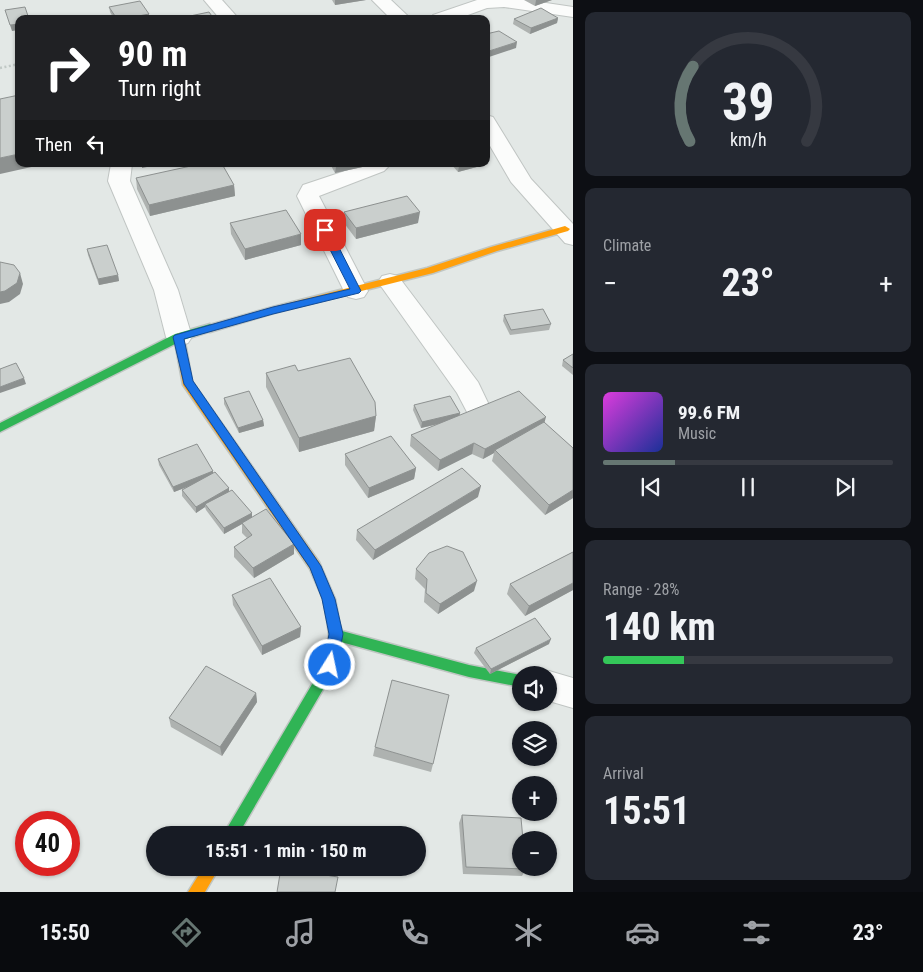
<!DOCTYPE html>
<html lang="en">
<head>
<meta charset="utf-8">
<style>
  body { margin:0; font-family:"Roboto Condensed",sans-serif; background:#242831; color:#f1f3f6; height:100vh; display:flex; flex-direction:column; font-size:19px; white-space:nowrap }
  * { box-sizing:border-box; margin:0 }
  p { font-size:16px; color:#9ea1a6 }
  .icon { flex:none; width:28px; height:28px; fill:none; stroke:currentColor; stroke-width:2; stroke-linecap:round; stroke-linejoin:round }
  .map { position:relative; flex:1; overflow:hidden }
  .details { display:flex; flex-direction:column; gap:12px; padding:12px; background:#0d0f14; width:350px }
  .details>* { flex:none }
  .banner { position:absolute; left:15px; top:15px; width:475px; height:152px; border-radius:10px; box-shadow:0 1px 4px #0004; background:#202124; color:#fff; overflow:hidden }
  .buttons { position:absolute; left:512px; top:666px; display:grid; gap:10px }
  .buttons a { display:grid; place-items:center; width:45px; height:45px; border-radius:50%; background:#171b24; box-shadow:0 1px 4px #0004; font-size:25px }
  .speed { position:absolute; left:15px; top:811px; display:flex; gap:10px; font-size:25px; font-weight:700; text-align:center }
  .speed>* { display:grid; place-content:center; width:65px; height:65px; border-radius:50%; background:#171b24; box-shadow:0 1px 4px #0004; line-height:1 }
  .speed .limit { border:8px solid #d22; background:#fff; color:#111 }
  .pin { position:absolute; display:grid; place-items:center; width:42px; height:42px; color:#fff; margin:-21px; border-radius:10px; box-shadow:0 2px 8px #0006 }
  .me { position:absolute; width:55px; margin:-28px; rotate:10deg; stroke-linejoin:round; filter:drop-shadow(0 0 4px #0008) }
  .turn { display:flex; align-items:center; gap:18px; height:105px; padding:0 20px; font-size:22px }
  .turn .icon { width:65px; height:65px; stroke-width:2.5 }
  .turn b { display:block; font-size:35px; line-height:42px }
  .then { display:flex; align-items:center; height:48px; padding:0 20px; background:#0003; gap:10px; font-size:19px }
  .big { font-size:38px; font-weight:700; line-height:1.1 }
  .details .widget { flex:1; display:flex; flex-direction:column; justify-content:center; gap:8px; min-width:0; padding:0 18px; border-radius:10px; background:#242831 }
  .details .dial { align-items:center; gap:0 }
  .dial svg { height:130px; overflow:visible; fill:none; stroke:#363941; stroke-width:7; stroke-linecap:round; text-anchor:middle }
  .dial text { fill:#f1f3f6; stroke:none }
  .song { display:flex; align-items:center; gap:15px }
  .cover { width:60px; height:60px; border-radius:8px; background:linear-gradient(135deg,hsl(300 70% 55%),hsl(230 70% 35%)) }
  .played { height:5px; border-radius:2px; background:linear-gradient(90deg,#667672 25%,#363941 25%) }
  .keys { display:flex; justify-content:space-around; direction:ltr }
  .heat { display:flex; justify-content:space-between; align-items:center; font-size:28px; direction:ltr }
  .charge { height:8px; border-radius:4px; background:linear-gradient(90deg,#34c759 28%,#363941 0) }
  .trip { position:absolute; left:146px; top:826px; width:280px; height:50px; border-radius:25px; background:#171b24; box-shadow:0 1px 4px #0004; font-weight:700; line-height:50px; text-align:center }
  .dock { display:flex; height:80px; justify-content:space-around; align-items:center; background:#090b0e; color:#9ea1a6 }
  .dock .icon { width:35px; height:35px }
  .dock .selected { color:#667672 }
  .dock b { font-size:22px; color:#f1f3f6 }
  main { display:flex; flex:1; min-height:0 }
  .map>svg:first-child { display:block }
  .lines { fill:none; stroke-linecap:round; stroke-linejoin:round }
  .street-casing { stroke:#c0c5c3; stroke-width:2 }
  .fast-casing { stroke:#c0c6c3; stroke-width:3 }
  .slow-casing { stroke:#c0c6c3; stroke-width:3 }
  .path { stroke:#c0c8c5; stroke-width:2.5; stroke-dasharray:2 2.5; stroke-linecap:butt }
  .street { fill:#fbfcfb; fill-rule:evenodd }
  .fast { fill:#30b455; fill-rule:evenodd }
  .slow { fill:#ff9f0a; fill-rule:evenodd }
  .wall { fill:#aeb2b0 }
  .shaded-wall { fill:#8d9190 }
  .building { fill:#cacfcd; stroke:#8d9190 }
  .route { fill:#1a73e8; stroke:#114b97 }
</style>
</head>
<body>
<main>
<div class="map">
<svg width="573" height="892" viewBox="0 0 573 892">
  <rect width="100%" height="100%" fill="#e3e8e6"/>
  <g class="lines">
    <defs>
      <g id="street">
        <polygon points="204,0 222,0 239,19 220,19"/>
        <polygon points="372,0 391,0 411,19 391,19"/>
        <polygon points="477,0 526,0 573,7 573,17 504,7 487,8 457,19 430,19 433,15"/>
        <polygon points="486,115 493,117 531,179 573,224 573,245 565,243 511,182 486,139"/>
        <polygon points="111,164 132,164 130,181 178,290 192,337 188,343 179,346 170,343 166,337 154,290 108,181"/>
        <polygon points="366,164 385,164 388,167 384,171 319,196 368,291 364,297 356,299 348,297 344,291 297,196 303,185"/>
        <polygon points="390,274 398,276 478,382 489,405 485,412 476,415 467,412 457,393 378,282 382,276"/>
        <polygon points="549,671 573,678 573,708 549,701 549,675 538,675"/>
      </g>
      <g id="fast">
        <polygon points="210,324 214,326 215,328 214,330 183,340 0,432 0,423 175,334"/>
        <polygon points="334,620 339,622 342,631 469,665 521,675 521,687 469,677 341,642 335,669 238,835 223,835 324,664 329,635 328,626 329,622"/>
      </g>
      <g id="slow">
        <polygon points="565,226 570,229 568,231 497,251 433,273 274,313 210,332 205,328 206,326 273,307 427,268 491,247"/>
        <polygon points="179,333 184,337 192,381 319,562 335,599 340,626 339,630 334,632 329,630 328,626 323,599 310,569 183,385 174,337"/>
        <polygon points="203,868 219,868 205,892 188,892"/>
      </g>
    </defs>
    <use href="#street" class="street-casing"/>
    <use href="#fast" class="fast-casing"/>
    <use href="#slow" class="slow-casing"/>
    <polyline class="path" points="0,68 19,64"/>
    <use href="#street" class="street"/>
    <use href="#fast" class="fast"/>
    <use href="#slow" class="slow"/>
  </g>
  <g class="wall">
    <polygon points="332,0 366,0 335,5"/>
    <polygon points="524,0 552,0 535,6"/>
    <polygon points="109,7 149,19 114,19 110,12"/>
    <polygon points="558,18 557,23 530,34 513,24 514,19"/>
    <polygon points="330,164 367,164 367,166 335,173"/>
    <polygon points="451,164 488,164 458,172"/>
    <polygon points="136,178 234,185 235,196 150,216 137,189"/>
    <polygon points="344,212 418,223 356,239 344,223"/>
    <polygon points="230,223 301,245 245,260 231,234"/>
    <polygon points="87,249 118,275 119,281 99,285 88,255"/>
    <polygon points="504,315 551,324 549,330 510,335 503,321"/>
    <polygon points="573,354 573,375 562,366 563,360"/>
    <polygon points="298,371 376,416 374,431 299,452 266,387 266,373"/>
    <polygon points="224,398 263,420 264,426 239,433 224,404"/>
    <polygon points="414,405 460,413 459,416 544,423 573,448 573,498 545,515 492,461 494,453 483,459 472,454 438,471 410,446 411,435 443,423 421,428 413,410"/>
    <polygon points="345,454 416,468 414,479 368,498 345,465"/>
    <polygon points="158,459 213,471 213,473 229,488 229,491 252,513 252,517 294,554 254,578 234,557 234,547 247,538 242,533 242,524 224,534 206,510 205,507 196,513 182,496 182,490 187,487 174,492 159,465"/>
    <polygon points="478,497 373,560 356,540 357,530"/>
    <polygon points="573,552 573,590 525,616 507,594 510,584"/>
    <polygon points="416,569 474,591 438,614 424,602 425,589 415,579"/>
    <polygon points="232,595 301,627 300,637 262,655 233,605"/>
    <polygon points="549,644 490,674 474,653 476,648"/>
    <polygon points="256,693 257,702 222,756 171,727 169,718"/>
    <polygon points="375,747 433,764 431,772 373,756"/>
    <polygon points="462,815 526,869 522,876 463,874 459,823"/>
  </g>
  <g class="shaded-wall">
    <polygon points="335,0 366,0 335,5"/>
    <polygon points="536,0 552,0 535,6"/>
    <polygon points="149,14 149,19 123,19"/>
    <polygon points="558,18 557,23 530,34 531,28"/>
    <polygon points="19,24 19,30 12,31 10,25"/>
    <polygon points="517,42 516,48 486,58 486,52"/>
    <polygon points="19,154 19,164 45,164 0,174 0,158"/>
    <polygon points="489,158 488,164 458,172 459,166 468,164 486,164 486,159"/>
    <polygon points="58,164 69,164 59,167"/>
    <polygon points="142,164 162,164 142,168"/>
    <polygon points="351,164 367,164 367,166 335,173 336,167"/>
    <polygon points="234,185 235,196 150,216 149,205"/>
    <polygon points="420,212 418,223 356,239 356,228"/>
    <polygon points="301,234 301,245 245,260 245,249"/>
    <polygon points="20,273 23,284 20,294 9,302 0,304 0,292"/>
    <polygon points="118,275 119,281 99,285 98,279"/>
    <polygon points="24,378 26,384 0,393 0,387"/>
    <polygon points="460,413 459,419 421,428 422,422"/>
    <polygon points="376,416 374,431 299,452 299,438"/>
    <polygon points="546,417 543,428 495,450 494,453 483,459 485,449"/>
    <polygon points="263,420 264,426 239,433 238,428"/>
    <polygon points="474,443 472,454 438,471 440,460"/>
    <polygon points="416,468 414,479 368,498 369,488"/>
    <polygon points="213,471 213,477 174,492 173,487"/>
    <polygon points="481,486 478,497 373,560 375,550"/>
    <polygon points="229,488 229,494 205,504 205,507 196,513 196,507"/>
    <polygon points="573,490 573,498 545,515 549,505"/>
    <polygon points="252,513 252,519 242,523 242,524 224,534 224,528"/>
    <polygon points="294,544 294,554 254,578 253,568"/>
    <polygon points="477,581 474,591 438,614 440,604"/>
    <polygon points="573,583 573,590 525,616 529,606"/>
    <polygon points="301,627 300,637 262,655 262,646"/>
    <polygon points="551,639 549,644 490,674 491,669"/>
    <polygon points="256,693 257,702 222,756 220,747"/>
  </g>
  <g class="building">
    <polygon points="140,1 149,14 123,19 117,19 109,7"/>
    <polygon points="25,7 29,19 19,19 19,24 10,25 5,10"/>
    <polygon points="541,8 558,18 531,28 514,19"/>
    <polygon points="209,12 214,19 176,19"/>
    <polygon points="499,31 517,42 486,52 486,34"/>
    <polygon points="19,95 19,154 0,158 0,99"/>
    <polygon points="200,164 222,164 234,185 149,205 136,178"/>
    <polygon points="334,164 351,164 336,167"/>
    <polygon points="457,164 468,164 459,166"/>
    <polygon points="407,196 420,212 356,228 344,212"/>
    <polygon points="286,210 301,234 245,249 230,223"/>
    <polygon points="107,245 118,275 98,279 87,249"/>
    <polygon points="0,262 14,265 20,273 17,283 5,291 0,292"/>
    <polygon points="543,309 551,324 511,330 504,315"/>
    <polygon points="573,354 573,368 563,360"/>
    <polygon points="350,358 375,402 376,416 299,438 266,373 295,365 298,371"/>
    <polygon points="16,363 24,378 0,387 0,369"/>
    <polygon points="249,391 263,420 238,428 224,398"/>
    <polygon points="519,391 546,417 485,449 474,443 440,460 411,435"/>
    <polygon points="450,396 460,413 422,422 414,405"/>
    <polygon points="544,422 573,448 573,490 549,505 495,450"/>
    <polygon points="391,436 416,468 369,488 345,454"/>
    <polygon points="197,444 213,471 173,487 158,459"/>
    <polygon points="462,468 481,486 375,550 357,530"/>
    <polygon points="215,472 229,488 196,507 182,490"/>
    <polygon points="232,490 252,513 224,528 205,504"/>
    <polygon points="266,509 294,544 253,568 234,547 252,535 242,523"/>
    <polygon points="447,546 463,552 477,581 440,604 426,593 427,579 416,569 429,553"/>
    <polygon points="573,552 573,583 529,606 510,584"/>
    <polygon points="270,578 301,627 262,646 232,595"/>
    <polygon points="535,618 551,639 491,669 476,648"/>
    <polygon points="206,666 256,693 220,747 169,718"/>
    <polygon points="392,680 449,695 433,764 375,747"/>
    <polygon points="462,815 521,818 523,840 521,840 521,868 526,868 526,869 466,867"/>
    <polygon points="281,868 338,877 335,892 277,892"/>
  </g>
  <polygon class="route" points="325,227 330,230 361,291 359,293 273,314 184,339 193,381 321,566 335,599 343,634 337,665 335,669 330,671 326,669 324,665 329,634 322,599 310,568 184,384 173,337 175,335 273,307 350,289 320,230"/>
</svg>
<div class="buttons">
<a><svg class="icon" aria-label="sound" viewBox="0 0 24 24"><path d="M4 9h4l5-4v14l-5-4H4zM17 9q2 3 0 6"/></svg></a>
<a><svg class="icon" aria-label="layers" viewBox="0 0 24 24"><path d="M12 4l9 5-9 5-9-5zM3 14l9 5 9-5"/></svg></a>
<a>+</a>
<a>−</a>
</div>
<div class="speed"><div class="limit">40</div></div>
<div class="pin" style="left:325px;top:230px;background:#d93025"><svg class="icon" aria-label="arrive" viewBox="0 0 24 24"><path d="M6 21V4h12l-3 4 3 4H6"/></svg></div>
<svg class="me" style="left:330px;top:665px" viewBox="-20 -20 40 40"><circle r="17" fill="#1a73e8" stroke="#fff" stroke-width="3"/><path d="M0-11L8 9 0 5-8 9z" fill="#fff"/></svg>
<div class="trip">15:51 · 1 min · 150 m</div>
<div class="banner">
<div class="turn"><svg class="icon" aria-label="right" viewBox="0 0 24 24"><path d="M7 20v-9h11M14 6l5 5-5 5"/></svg><div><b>90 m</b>Turn right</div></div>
<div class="then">Then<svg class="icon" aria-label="left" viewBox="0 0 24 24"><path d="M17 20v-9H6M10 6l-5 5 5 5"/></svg></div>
</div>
</div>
<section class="details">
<div class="widget dial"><svg viewBox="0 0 100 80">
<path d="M14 69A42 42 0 1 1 86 69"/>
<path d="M14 69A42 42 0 0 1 16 23" stroke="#667672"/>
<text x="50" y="56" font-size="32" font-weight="700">39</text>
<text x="50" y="72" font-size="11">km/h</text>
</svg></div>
<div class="widget"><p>Climate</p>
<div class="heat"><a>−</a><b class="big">23°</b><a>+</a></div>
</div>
<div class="widget">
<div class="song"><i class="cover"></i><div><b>99.6 FM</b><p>Music</p></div></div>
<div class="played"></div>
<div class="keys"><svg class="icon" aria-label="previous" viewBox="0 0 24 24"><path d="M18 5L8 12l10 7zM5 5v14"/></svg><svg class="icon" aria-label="pause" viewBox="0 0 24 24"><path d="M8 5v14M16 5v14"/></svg><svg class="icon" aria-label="next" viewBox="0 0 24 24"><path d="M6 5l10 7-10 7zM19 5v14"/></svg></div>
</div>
<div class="widget"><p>Range · 28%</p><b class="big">140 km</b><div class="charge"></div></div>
<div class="widget"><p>Arrival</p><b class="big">15:51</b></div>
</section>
</main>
<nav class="dock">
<b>15:50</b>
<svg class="icon selected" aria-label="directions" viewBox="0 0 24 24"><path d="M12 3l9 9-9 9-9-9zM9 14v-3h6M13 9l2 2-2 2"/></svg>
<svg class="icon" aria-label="music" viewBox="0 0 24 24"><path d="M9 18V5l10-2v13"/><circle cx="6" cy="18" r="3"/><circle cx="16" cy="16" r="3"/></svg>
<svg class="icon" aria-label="phone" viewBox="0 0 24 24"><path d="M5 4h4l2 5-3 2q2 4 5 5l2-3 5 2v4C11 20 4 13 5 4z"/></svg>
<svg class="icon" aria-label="climate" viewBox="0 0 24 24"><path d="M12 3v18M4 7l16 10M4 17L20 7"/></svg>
<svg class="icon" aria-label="car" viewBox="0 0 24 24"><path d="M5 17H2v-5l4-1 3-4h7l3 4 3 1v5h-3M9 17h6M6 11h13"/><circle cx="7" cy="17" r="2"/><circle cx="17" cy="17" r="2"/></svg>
<svg class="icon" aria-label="filters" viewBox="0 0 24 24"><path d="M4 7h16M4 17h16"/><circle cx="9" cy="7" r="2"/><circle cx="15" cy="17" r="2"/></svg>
<b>23°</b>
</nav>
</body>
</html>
